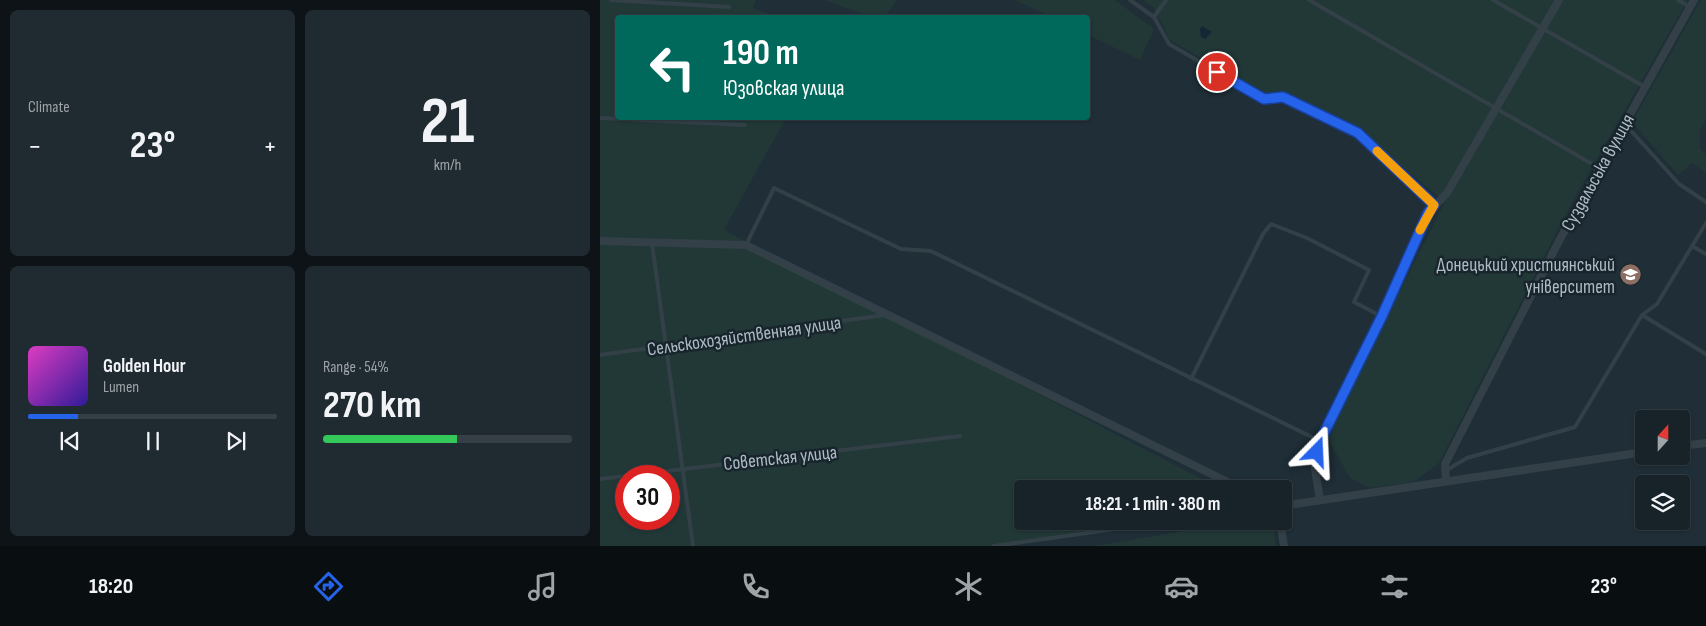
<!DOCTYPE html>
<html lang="en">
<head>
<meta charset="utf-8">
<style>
  body { margin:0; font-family:"Sofia Sans Condensed",sans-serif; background:#202a31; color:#f1f3f6; height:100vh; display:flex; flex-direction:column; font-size:19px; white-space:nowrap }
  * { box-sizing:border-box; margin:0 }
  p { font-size:16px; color:#9ea4a8 }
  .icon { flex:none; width:28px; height:28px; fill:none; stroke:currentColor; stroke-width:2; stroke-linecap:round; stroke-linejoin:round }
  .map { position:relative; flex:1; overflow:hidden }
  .side { display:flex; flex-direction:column; gap:10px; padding:10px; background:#0d1317; width:600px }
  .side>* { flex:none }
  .guide { position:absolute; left:15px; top:15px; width:475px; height:105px; border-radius:5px; box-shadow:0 1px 4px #0004,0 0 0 1px #363f46; background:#00695c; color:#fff; overflow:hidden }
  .needle { width:32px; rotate:21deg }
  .buttons { position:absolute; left:1035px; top:410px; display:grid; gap:10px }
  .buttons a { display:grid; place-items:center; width:55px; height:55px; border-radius:5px; background:#172229; box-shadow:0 1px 4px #0004,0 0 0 1px #363f46; font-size:25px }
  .speed { position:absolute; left:15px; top:465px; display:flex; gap:10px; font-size:25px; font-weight:700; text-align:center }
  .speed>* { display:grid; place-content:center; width:65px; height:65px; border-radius:50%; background:#172229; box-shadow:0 1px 4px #0004,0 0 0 1px #363f46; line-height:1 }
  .speed .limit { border:8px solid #d22; background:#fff; color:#111 }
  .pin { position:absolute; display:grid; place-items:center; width:42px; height:42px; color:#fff; margin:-21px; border:2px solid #fff; border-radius:50%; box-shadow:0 1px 5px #0007 }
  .me { position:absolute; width:55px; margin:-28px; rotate:21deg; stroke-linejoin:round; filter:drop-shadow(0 0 4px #0008) }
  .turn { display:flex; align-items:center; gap:18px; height:105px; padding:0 25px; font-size:22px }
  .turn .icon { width:65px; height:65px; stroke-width:2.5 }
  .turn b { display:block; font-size:35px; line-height:42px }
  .big { font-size:38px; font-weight:700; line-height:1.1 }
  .side .widget { flex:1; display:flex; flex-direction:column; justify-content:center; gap:8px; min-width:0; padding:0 18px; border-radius:8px; background:#202a31 }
  .side .dial { align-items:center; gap:0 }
  .dial b { font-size:65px; line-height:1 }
  .song { display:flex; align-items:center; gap:15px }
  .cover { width:60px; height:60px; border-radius:8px; background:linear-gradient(135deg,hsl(310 70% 55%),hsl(250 70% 35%)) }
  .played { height:5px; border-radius:2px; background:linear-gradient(90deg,#2563eb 20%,#363f46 20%) }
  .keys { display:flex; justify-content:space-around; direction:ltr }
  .heat { display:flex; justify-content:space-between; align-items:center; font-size:28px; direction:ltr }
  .charge { height:8px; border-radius:4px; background:linear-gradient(90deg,#34c759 54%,#363f46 0) }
  .side .tiles { flex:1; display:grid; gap:10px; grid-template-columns:repeat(2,1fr) }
  .trip { position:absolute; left:414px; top:480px; width:278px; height:50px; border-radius:5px; background:#172229; box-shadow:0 1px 4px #0004,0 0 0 1px #363f46; font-weight:700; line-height:50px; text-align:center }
  .menu { display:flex; height:80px; justify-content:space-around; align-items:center; background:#090e10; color:#9ea4a8 }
  .menu .icon { width:35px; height:35px }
  .menu .on { color:#2563eb }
  .menu b { font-size:22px; color:#f1f3f6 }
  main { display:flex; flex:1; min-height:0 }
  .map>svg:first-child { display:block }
  .green { fill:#213837; fill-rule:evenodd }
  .water { fill:#132735 }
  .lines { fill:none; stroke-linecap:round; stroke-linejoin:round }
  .service { stroke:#334048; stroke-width:4 }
  .minor { stroke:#334048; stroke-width:8 }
  .route-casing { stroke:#184099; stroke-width:12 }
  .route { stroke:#2563eb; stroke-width:9 }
  .slow { stroke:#f59e0b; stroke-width:9 }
  .labels { text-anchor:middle; stroke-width:5; stroke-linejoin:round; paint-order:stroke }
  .street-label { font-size:19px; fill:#adbbc5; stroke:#19252c }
  .poi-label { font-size:19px; fill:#adbbc5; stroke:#19252c; text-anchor:end }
</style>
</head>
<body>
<main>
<section class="side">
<div class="tiles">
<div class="widget"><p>Climate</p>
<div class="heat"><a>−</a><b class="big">23°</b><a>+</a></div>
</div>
<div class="widget dial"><b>21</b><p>km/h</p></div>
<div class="widget">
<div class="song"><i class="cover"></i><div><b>Golden Hour</b><p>Lumen</p></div></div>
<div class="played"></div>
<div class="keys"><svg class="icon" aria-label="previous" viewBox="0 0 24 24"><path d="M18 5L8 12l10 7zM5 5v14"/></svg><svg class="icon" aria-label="pause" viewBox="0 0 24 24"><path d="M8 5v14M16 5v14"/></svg><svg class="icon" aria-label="next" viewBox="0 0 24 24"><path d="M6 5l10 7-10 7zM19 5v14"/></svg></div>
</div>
<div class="widget"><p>Range · 54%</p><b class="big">270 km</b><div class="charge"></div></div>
</div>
</section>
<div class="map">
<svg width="1106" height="546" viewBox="0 0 1106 546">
  <rect width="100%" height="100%" fill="#1f2e37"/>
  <g class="green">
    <path d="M 0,0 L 156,0 L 153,8 L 176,17 L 18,18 L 18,118 L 186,118 L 124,230 L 621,489 L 422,489 L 422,521 L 554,521 L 404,546 L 0,546 ZM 26,476 L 69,476 L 69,519 L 26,519 Z"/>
    <polygon points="224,0 297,0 284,17 272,17"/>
    <polygon points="415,0 515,0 554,29 540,60 488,35 488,18 451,17"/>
    <polygon points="543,0 1088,0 971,204 839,463 814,482 770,488 750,478 726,436 845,202 759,131 685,95 665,96 570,40 554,8"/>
    <polygon points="1101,0 1106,0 1106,118 1100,130 1100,149 1106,154 1106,173 1092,163 1078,175 1032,122"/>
    <polygon points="643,521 673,521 676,546 494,546"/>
  </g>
  <polygon class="water" points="602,26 612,32 605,39 601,37 600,29"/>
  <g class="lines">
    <g class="service">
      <polyline points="11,0 129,7"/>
      <polyline points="530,0 554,17 569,44 664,99 683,97 758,133 834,205"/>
      <polyline points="709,0 999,168"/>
      <polyline points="893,0 1045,87"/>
      <polyline points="1078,0 1090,7"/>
      <polyline points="554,17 566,0"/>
      <polyline points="0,118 145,125"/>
      <polyline points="1025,124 1079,184 1106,202"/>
      <polyline points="52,243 93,546"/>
      <polyline points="146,245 174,188 301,249 331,251 720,441"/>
      <polyline points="1092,246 1106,254"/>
      <polyline points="1042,315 1106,354"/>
      <polyline points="0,355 285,315"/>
      <polyline points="591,379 663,234 671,224 707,238 769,270 754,302 781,316"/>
      <polyline points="845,471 867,458 975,427 1042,315 1057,304 1106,223"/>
      <polyline points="0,479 360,436"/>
      <polyline points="394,546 572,521"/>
    </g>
    <g class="minor">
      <polyline points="0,241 146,245 642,489"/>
      <polyline points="1081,446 1106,443"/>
      <polyline points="846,481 845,464 960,239 1094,0"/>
      <polyline points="720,500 714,463 720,441 782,316 828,213 847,193 959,0"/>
      <polyline points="682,506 1044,452"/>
      <polyline points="680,521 684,546"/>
    </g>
  </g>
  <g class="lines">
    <defs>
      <polyline id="route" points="617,72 664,99 683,97 758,133 834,205 828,213 782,316 720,441 717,452"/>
    </defs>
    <use href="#route" class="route-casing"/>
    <use href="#route" class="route"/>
    <polyline class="slow" points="777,151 834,205 820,230"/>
  </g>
  <defs>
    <symbol id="university-disc" viewBox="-11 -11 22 22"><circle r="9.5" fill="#8d6e63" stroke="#19252c"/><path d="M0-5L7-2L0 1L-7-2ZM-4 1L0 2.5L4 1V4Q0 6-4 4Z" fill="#fff"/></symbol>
  </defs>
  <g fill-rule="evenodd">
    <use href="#university-disc" x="1018" y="262" width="25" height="25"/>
  </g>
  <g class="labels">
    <g class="street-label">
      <text transform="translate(997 172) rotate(-61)" y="7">Суздальська вулиця</text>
      <text transform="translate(144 335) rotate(-8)" y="7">Сельскохозяйственная улица</text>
      <text transform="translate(180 457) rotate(-6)" y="7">Советская улица</text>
    </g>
    <g class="poi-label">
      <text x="1015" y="271">Донецький християнський<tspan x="1015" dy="22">університет</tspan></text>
    </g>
  </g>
</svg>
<div class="buttons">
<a><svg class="needle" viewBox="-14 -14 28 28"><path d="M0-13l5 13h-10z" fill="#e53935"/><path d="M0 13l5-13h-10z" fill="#9ea4a8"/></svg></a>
<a><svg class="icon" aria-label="layers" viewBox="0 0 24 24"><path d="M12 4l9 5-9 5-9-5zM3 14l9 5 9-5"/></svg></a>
</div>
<div class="speed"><div class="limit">30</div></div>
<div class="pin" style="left:617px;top:72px;background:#d93025"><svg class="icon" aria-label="arrive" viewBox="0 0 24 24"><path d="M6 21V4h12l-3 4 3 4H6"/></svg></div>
<svg class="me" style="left:717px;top:452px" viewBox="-20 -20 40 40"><path d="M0-17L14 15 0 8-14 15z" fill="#2563eb" stroke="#fff" stroke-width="4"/></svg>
<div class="trip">18:21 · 1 min · 380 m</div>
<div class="guide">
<div class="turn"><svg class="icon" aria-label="left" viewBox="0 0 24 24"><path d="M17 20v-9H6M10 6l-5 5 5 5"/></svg><div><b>190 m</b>Юзовская улица</div></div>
</div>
</div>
</main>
<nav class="menu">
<b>18:20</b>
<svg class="icon on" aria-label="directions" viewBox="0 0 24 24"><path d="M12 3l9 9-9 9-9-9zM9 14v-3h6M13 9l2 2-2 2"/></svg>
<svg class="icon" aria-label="music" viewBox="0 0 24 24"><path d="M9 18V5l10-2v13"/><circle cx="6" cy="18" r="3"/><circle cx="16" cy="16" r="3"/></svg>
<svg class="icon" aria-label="phone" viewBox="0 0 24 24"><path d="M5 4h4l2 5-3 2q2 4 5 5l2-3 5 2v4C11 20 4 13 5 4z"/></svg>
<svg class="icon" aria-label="climate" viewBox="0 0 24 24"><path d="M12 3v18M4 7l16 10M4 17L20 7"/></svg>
<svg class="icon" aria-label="car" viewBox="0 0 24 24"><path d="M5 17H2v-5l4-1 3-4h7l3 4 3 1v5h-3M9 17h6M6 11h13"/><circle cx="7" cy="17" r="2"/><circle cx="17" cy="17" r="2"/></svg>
<svg class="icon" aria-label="filters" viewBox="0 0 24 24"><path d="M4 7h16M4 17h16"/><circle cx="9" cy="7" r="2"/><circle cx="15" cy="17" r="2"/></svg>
<b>23°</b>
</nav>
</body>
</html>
